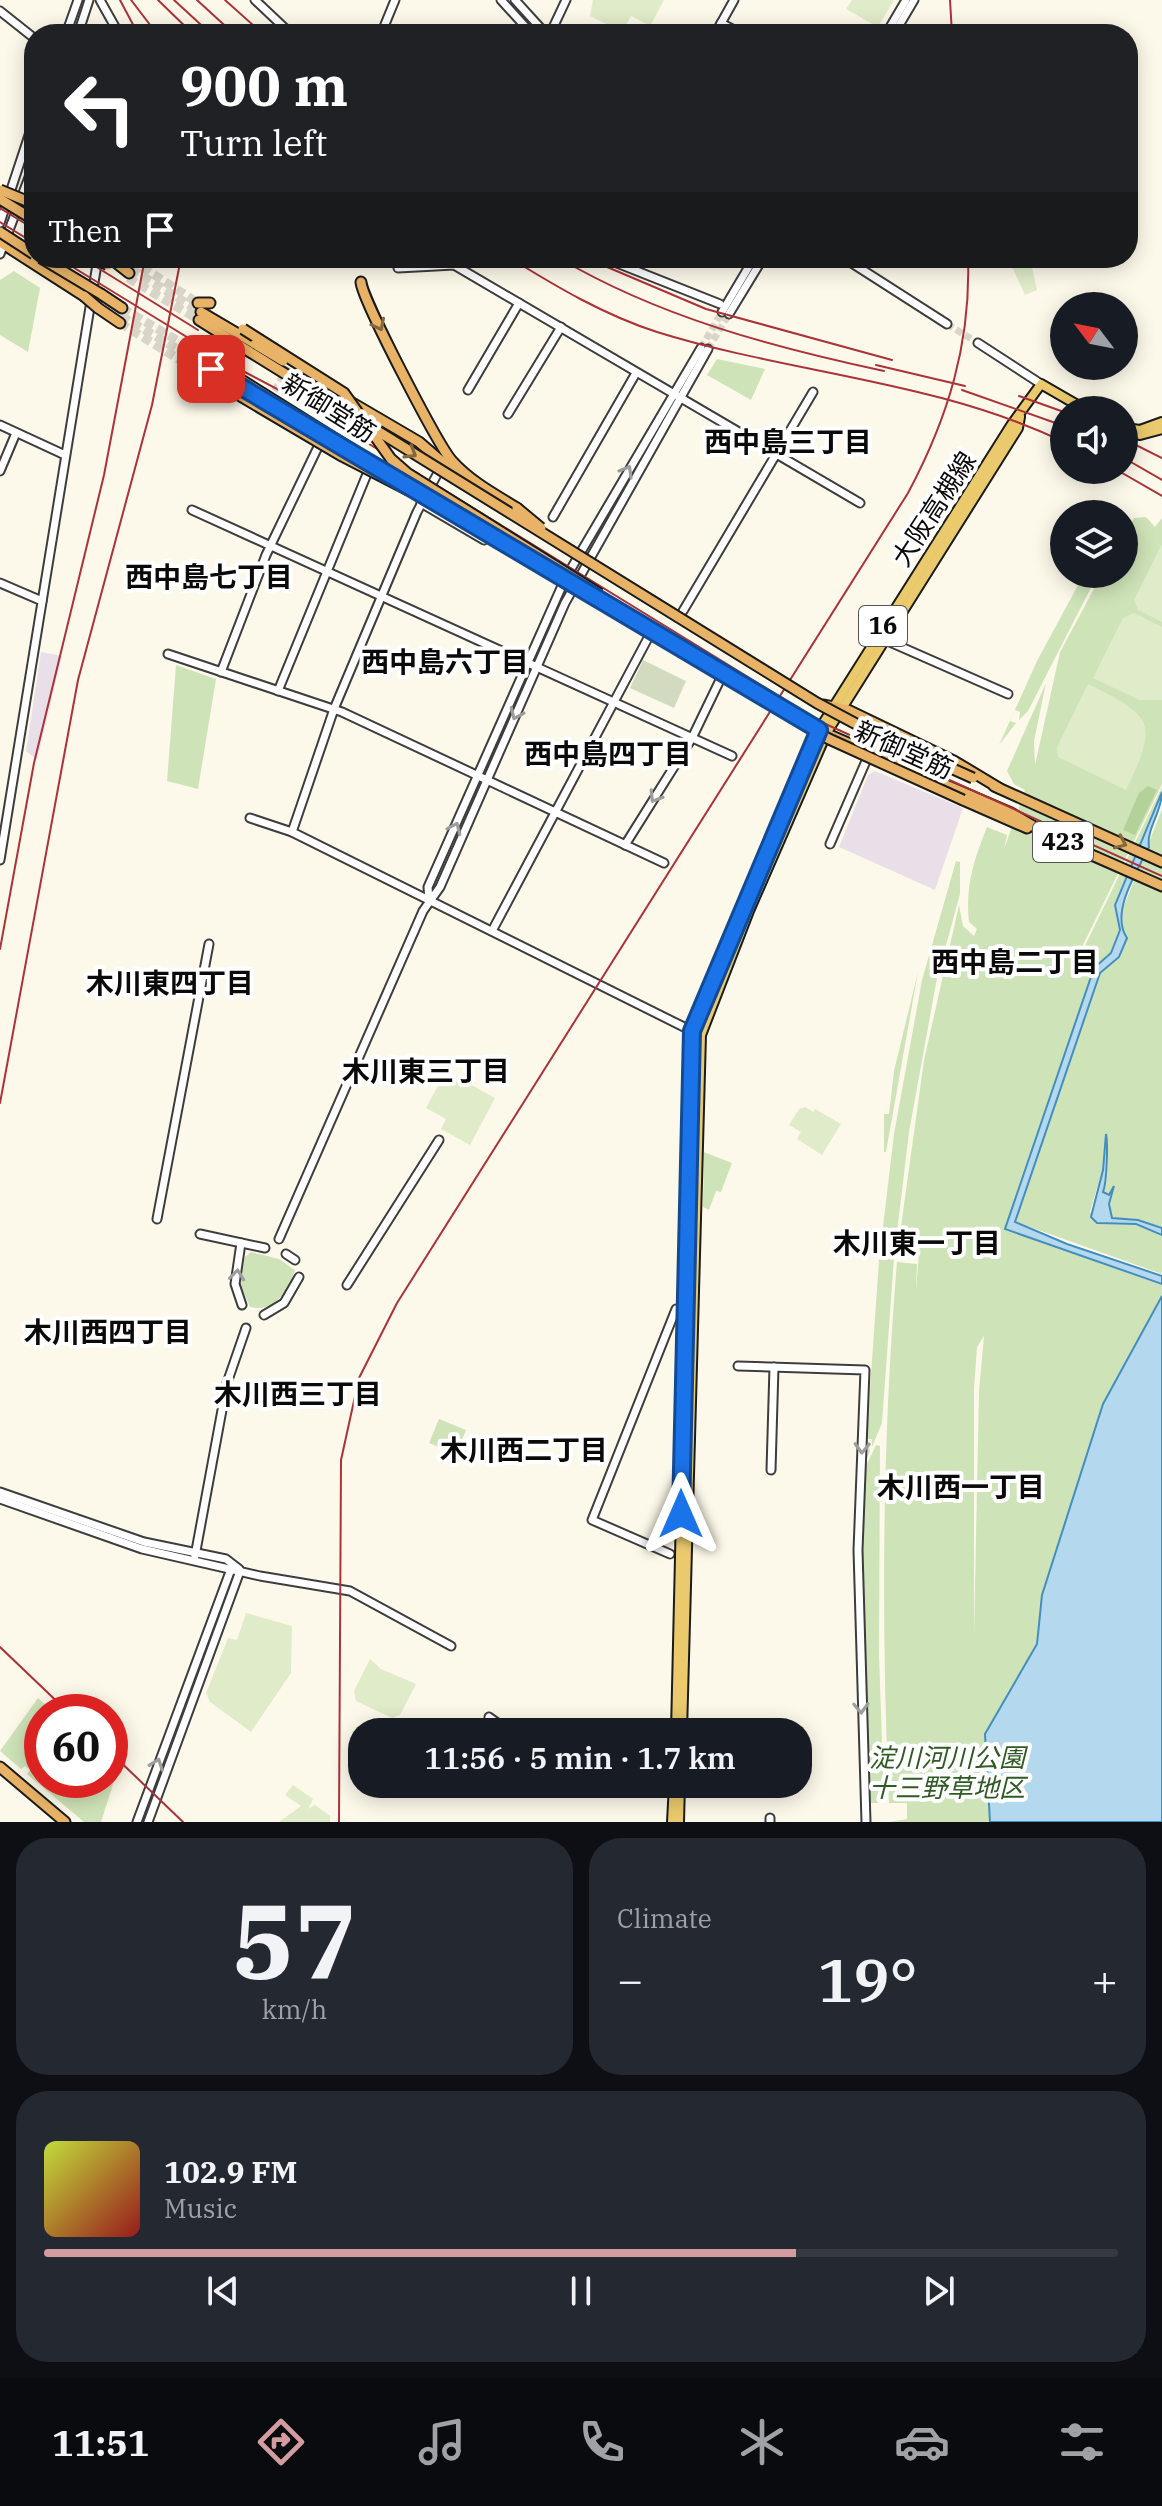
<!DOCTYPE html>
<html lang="en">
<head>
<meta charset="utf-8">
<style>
  body { margin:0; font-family:"IBM Plex Serif","Noto Sans JP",serif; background:#242831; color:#f1f3f6; height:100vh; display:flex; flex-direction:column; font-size:30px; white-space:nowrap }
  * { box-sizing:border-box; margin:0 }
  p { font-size:26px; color:#9ea1a6 }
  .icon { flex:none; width:44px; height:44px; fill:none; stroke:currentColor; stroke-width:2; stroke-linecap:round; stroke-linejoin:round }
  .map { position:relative; height:1822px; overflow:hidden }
  .side { display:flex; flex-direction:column; gap:16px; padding:16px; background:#0d0f14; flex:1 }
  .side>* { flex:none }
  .top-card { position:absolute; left:24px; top:24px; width:1114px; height:244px; border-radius:32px; box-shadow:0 4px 20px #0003; background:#202124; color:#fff; overflow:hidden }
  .needle { width:52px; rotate:302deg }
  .tools { position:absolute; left:1050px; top:292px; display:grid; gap:16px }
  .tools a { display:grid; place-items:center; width:88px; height:88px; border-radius:50%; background:#171b24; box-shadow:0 4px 20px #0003; font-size:40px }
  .speed { position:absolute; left:24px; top:1694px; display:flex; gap:16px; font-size:40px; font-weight:700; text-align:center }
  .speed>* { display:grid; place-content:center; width:104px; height:104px; border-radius:50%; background:#171b24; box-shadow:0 4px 20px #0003; line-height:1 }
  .speed .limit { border:12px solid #d22; background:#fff; color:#111 }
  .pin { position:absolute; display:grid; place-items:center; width:68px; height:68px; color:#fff; margin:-34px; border-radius:16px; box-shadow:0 4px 12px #0006 }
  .me { position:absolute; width:88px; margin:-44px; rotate:0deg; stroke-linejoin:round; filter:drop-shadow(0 0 6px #0008) }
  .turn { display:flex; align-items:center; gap:28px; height:168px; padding:0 24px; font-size:36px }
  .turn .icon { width:104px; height:104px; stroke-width:2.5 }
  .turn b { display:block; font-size:56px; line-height:68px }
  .then { display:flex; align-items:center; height:76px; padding:0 24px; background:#0003; gap:16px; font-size:30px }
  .big { font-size:60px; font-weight:600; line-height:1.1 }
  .side .card { flex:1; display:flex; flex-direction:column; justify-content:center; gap:12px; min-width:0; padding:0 28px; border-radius:32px; background:#242831 }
  .side .dial { align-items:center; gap:0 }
  .dial b { font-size:104px; line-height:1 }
  .song { display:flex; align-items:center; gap:24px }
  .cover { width:96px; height:96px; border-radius:12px; background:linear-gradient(135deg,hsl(70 70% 55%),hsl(0 70% 35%)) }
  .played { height:8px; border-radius:4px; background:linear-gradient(90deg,#d29ca1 70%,#363941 70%) }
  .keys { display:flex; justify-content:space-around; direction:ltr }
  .heat { display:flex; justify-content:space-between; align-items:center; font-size:44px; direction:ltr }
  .side .tiles { flex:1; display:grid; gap:16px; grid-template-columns:1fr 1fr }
  .card:last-child { grid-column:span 2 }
  .trip { position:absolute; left:348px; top:1718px; width:464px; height:80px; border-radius:32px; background:#171b24; box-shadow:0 4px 20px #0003; font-weight:600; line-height:80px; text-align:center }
  .tabs { display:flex; height:128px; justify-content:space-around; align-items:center; background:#090b0e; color:#9ea1a6 }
  .tabs .icon { width:56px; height:56px }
  .tabs .selected { color:#d29ca1 }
  .tabs b { font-size:36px; color:#f1f3f6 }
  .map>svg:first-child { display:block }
  .industrial { fill:#e8dfe9 }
  .green { fill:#cfe3b8; fill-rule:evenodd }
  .forest { fill:#b3d299 }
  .cemetery { fill:#d2dbbf }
  .pitch { fill:#e0ebc9 }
  .water { fill:#b4d9ef; stroke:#438ebe; stroke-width:2 }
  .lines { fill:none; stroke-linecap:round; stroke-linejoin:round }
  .tertiary-tunnel { stroke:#d9d5c8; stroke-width:7; stroke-dasharray:7 3.5; stroke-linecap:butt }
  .trunk-tunnel { stroke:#d9d5c8; stroke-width:9; stroke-dasharray:9 4.5; stroke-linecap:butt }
  .tertiary-casing { stroke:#3d3d3d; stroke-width:11 }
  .primary-casing { stroke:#1b1b1b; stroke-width:12 }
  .trunk-casing { stroke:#1b1b1b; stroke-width:13 }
  .tertiary { stroke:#fff; stroke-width:7 }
  .primary { stroke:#eaca6d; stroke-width:8 }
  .trunk { stroke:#e8b366; stroke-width:9 }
  .rail { stroke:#ab3239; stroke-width:2 }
  .trunk-bridge-casing { stroke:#1b1b1b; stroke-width:13; stroke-linecap:butt }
  .trunk-bridge { stroke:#e8b366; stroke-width:9 }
  .oneway { stroke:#84673d }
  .oneway2 { stroke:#9d9d9d }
  .route-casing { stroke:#114b97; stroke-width:20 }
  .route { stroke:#1a73e8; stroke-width:14 }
  .labels { text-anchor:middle; stroke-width:8; stroke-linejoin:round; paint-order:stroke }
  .shield { fill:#fff; stroke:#545454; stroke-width:2 }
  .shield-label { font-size:24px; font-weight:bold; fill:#0a0a0a }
  .street-label { font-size:26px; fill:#0a0a0a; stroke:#fff }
  .park-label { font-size:26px; font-style:italic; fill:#2f5a23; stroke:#fff }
  .neighbourhood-label { font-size:28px; font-weight:bold; fill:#0a0a0a; stroke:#fff }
</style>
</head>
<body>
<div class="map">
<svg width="1162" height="1822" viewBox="0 0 1162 1822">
  <rect width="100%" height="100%" fill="#fdf9ea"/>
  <g class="industrial">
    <polygon points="41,652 62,656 37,760 26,751"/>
    <polygon points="875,771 963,808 935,890 839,847 868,775"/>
  </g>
  <g class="green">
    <polygon points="14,271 40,288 28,352 0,335 0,280"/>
    <polygon points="717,359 765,369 751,400 707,375"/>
    <path d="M 1146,517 L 1155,527 L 1162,518 L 1162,784 L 1083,945 L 1079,958 L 1162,787 L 1162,790 L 1114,905 L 1119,930 L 1111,953 L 1094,967 L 1005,1229 L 1162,1285 L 1162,1295 L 1102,1404 L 1042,1595 L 1037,1643 L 985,1733 L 990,1822 L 890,1822 L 907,1819 L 907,1803 L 889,1803 C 881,1622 882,1443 897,1262 L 917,1264 L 916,1291 L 920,1242 L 899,1241 L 924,1060 L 959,905 L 963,926 L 974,936 L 977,929 L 969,922 C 965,887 974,859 987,827 L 1007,835 L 1004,849 L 1025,790 L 1014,784 L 1007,771 L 1046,683 L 1034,741 L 1035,765 L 1060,652 L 1102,574 L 1124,574 L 1124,535 L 1134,518 ZM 984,1336 L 979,1391 L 974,1634 L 974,1389 L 977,1347 Z"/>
    <polygon points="1084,574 1098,574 1028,711 1019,720 1020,712 1015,710 1010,721 1016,723 999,745 1037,661"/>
    <polygon points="176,665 216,679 198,789 167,781"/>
    <path d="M 1162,809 L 1162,1227 L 1137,1219 L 1112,1218 L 1110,1204 L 1115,1186 L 1109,1194 L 1104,1192 C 1109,1181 1109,1144 1106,1133 L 1102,1171 L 1090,1212 L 1097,1224 L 1135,1225 L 1162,1235 L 1162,1274 L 1016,1222 L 1100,974 L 1120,957 L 1127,938 L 1123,932 L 1122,911 Z"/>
    <polygon points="956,861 960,862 960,894 937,978 909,1132 894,1258 882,1423 872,1447 872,1439 868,1439 870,1452 865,1461 879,1260 894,1134 922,980"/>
    <polygon points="918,972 886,1152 884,1152 884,1114 889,1114 894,1071"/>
    <polygon points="704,1152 732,1163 721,1192 716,1191 709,1210 703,1207"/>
    <path d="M 251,1252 L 279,1259 L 295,1270 C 288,1291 274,1313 250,1307 L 239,1282 L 245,1257 Z"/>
    <polygon points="439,1419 466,1430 456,1454 429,1443"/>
    <polygon points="876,1445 880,1446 879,1654 884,1803 870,1803 862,1552 864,1470"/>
    <polygon points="38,1698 53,1712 42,1712 42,1780 110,1780 110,1762 118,1769 101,1822 84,1822 27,1774 30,1770 25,1766 21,1769 0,1751"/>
  </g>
  <polygon class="forest" points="1148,786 1157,790 1135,835 1123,830 1139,793"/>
  <polygon class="cemetery" points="643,660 686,681 674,708 630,688"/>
  <g class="pitch">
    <polygon points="593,0 664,0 650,26 631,16 622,32 590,16"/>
    <polygon points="852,0 894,0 878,27 846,9"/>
    <polygon points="1008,258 1030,258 1037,290 1025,295"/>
    <polygon points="1162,544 1162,622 1138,610 1134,600"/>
    <polygon points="1134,613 1162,627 1162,700 1139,700 1093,678 1123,618"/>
    <path d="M 1088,684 C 1153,716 1159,722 1126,790 L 1058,757 L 1057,747 Z"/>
    <polygon points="446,1071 495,1098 470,1145 441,1129 446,1119 426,1108"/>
    <polygon points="805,1107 813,1112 815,1109 841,1124 822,1155 797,1139 801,1132 789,1125 799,1109"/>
    <polygon points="246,1613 292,1626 291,1673 251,1732 210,1702 206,1693 228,1638 237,1640"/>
    <polygon points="370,1659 381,1669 416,1684 400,1715 392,1718 356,1701 354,1691"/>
    <polygon points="293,1785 313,1799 308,1809 315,1805 330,1816 330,1822 279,1822 301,1806 285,1795"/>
  </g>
  <g class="water">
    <path d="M 1162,792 C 1162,812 1146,829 1149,847 C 1136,873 1110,913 1127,938 L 1119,957 L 1100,973 L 1015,1222 L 1067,1244 L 1162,1276 L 1162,1284 L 1005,1229 L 1094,968 L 1111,953 L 1120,930 L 1115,905 Z"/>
    <path d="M 1106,1134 C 1108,1144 1107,1182 1103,1192 L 1109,1195 L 1114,1186 L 1109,1204 L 1112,1218 L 1138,1220 L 1162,1228 L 1162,1235 L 1136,1224 L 1097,1223 L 1091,1217 L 1103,1170 Z"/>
    <polygon points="1162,1296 1162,1822 990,1822 985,1734 1037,1644 1042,1595 1103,1404"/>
  </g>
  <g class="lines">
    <g class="tertiary-tunnel">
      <polyline points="947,324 978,343"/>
      <polyline points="701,348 722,312"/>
      <polyline points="708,349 729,314"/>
      <polyline points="269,400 293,359"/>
    </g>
    <g class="trunk-tunnel">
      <polyline points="131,260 198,303"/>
      <polyline points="131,269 201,312"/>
      <polyline points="128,278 199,320"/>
      <polyline points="122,308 192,349"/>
      <polyline points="121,316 191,357"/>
      <polyline points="120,323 188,365"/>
    </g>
    <defs>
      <g id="tertiary">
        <polyline points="100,0 119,34"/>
        <polyline points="255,0 291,34"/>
        <polyline points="501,0 532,34"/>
        <polyline points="515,0 546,34"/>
        <polyline points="0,11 34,38"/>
        <polyline points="721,23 742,34"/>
        <polyline points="66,34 78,0"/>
        <polyline points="78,34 89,0"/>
        <polyline points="381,34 395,0"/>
        <polyline points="550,34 566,0"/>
        <polyline points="715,34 734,0"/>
        <polyline points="886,34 906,0"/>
        <polyline points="894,34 914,0"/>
        <polyline points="0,223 34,120"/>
        <polyline points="0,254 34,164"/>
        <polyline points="591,258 592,258"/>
        <polyline points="604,258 720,304"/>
        <polyline points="844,258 947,324"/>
        <polyline points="398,268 454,265 860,503"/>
        <polyline points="722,312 754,258"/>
        <polyline points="729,314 763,258"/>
        <polyline points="978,343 1041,384"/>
        <polyline points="468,390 519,303"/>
        <polyline points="508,414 561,327"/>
        <polyline points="0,425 65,455"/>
        <polyline points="441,467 417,512 334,709 292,832 692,1031"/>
        <polyline points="0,471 16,433"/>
        <polyline points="421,503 484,540"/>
        <polyline points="192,510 732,756"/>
        <polyline points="553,517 636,373"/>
        <polyline points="0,583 42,601"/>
        <polyline points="683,611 813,392"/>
        <polyline points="883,639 1008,694"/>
        <polyline points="168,654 342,712 664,863"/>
        <polyline points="221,672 266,555 317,449"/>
        <polyline points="278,691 367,474"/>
        <polyline points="250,818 292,832"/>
        <polyline points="830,844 866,761"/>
        <polyline points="625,845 692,738 720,680"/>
        <polyline points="0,860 98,258"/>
        <polyline points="429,900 428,887 565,579 701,348"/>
        <polyline points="492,931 648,638"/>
        <polyline points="157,1219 209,944"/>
        <polyline points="200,1234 265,1248"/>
        <polyline points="279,1239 423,911 440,887 565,603 708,349"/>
        <polyline points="241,1243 235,1284 242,1305"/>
        <polyline points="286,1254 295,1260"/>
        <polyline points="347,1285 439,1140"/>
        <polyline points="264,1315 284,1303 299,1277"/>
        <polyline points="738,1366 865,1370 858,1550 866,1822"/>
        <polyline points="771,1470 774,1367"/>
        <polyline points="0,1492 144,1542 226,1559 239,1569"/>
        <polyline points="0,1499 142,1549 260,1576 350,1591 451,1646"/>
        <polyline points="670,1554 592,1520 676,1309"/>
        <polyline points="195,1556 227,1383 246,1328"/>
        <polyline points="489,1717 510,1732"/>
        <polyline points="137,1822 231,1569"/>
        <polyline points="148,1822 240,1571"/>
        <polyline points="770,1822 770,1818"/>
      </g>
      <g id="primary">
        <polyline points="1125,428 1140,430 1162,422"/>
        <polyline points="1124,430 1140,435 1162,429"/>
        <polyline points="676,1732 692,1031 819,730 1012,424 1041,384 1086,410"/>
        <polyline points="682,1732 701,1035 749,911 827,732 1018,428 1020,417"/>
        <polyline points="672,1822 674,1784"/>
        <polyline points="679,1822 680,1784"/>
      </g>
      <g id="trunk">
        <polyline points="17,201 34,210"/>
        <polyline points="0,242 84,296"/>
        <polyline points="110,258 129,273"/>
        <polyline points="128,258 131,260"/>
        <path d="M 361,282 C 362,299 438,445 452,461 C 470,481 494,494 517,508"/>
        <polyline points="101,294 122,308"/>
        <polyline points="198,303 210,303"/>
        <polyline points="98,308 120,323"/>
        <polyline points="201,312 255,344"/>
        <polyline points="199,320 250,352"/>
        <polyline points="320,384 419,442 463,480"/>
        <polyline points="320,436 367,464"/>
        <polyline points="824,705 848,710 954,761 999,788"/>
        <polyline points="813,728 1011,813 1050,836"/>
        <polyline points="994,786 1162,862"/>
        <polyline points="963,800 1027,828"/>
        <polyline points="1044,834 1162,886"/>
        <polyline points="0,1767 65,1822"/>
      </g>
    </defs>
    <use href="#tertiary" class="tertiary-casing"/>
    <use href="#primary" class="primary-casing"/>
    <use href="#trunk" class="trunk-casing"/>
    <use href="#tertiary" class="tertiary"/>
    <use href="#primary" class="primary"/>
    <use href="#trunk" class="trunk"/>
    <g class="rail">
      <polyline points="120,0 138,34"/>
      <polyline points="131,0 157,34"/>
      <polyline points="158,0 193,34"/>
      <polyline points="174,0 211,34"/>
      <polyline points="197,0 234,34"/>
      <polyline points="225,0 263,34"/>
      <polyline points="950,0 952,34"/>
      <polyline points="0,208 34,229"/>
      <polyline points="0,222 34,243"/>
      <polyline points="58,258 239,369 296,399 821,722 1162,876"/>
      <polyline points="82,258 198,330"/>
      <path d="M 510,258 C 557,287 604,315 657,332 C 792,374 935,380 1064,442"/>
      <path d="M 559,258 C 659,317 772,347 884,371"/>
      <polyline points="586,258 706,309 892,360"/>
      <polyline points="876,365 965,386"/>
      <polyline points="962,390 1064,426"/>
      <polyline points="1019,396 1064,412"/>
      <polyline points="1124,439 1162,458"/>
      <polyline points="1124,458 1162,480"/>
      <polyline points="1117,470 1162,496"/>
      <polyline points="0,949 34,763 104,475 145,258"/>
      <polyline points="0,1103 78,680 152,405 181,258"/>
      <polyline points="0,1647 68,1712"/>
      <polyline points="110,1752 183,1822"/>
      <path d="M 339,1822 L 341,1460 L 359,1378 L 397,1303 L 908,493 C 948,418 971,343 968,258"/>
    </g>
    <defs>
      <g id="trunk-bridge">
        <polyline points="0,190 34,204"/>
        <polyline points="0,199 34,220"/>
        <polyline points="0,232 34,254"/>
        <polyline points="41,258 101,294"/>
        <polyline points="96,258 108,265"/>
        <polyline points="84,296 98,308"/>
        <polyline points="243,329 344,393 391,459 407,473 600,594"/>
        <polyline points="255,344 283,361"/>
        <polyline points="192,349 457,515 829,739 963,800"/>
        <polyline points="250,352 817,703 873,733 973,778"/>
        <polyline points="191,357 320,436"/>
        <polyline points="188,365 340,455 408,490"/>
        <polyline points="517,508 541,528"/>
      </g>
    </defs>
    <use href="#trunk-bridge" class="trunk-bridge-casing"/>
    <use href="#trunk-bridge" class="trunk-bridge"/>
  </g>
  <defs><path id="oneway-chevron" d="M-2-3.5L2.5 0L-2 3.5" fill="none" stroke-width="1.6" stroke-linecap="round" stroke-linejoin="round" transform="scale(2)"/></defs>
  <g class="oneway">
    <use href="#oneway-chevron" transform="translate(379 325) rotate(63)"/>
    <use href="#oneway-chevron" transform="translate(411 453) rotate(31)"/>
    <use href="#oneway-chevron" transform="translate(1121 843) rotate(24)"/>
  </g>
  <g class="oneway2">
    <use href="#oneway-chevron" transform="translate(627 471) rotate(-60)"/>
    <use href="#oneway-chevron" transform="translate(516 714) rotate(114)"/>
    <use href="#oneway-chevron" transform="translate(655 797) rotate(122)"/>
    <use href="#oneway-chevron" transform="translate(455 828) rotate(-66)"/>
    <use href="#oneway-chevron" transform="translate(237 1275) rotate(-84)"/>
    <use href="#oneway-chevron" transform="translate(862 1448) rotate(92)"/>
    <use href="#oneway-chevron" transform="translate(861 1708) rotate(88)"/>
    <use href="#oneway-chevron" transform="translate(157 1764) rotate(-70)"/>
  </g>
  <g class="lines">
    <defs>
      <polyline id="route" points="211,369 819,730 692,1031 681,1514"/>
    </defs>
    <use href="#route" class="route-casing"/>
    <use href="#route" class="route"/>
  </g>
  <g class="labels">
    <g class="shield">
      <rect x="859" y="606" width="48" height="40" rx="6"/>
      <rect x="1033" y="822" width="60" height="40" rx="6"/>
    </g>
    <g class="shield-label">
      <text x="883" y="634">16</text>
      <text x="1063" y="850">423</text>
    </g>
    <g class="street-label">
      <text transform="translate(329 408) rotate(32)" y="9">新御堂筋</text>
      <text transform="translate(934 509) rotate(-57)" y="9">大阪高槻線</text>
      <text transform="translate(904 750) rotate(24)" y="9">新御堂筋</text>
    </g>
    <g class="park-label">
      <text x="947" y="1767">淀川河川公園<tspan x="947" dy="30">十三野草地区</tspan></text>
    </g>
    <g class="neighbourhood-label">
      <text x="788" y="452">西中島三丁目</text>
      <text x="209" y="587">西中島七丁目</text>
      <text x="445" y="672">西中島六丁目</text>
      <text x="608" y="764">西中島四丁目</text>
      <text x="1015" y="972">西中島二丁目</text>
      <text x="170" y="993">木川東四丁目</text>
      <text x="426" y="1081">木川東三丁目</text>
      <text x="917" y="1253">木川東一丁目</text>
      <text x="108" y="1342">木川西四丁目</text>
      <text x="298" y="1404">木川西三丁目</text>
      <text x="524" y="1460">木川西二丁目</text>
      <text x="961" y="1497">木川西一丁目</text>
    </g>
  </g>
</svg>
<div class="tools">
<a><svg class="needle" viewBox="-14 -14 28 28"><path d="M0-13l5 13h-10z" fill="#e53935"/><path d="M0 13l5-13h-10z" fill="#9ea1a6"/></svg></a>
<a><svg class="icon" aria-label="sound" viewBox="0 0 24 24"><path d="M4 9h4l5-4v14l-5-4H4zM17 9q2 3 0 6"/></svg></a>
<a><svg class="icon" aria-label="layers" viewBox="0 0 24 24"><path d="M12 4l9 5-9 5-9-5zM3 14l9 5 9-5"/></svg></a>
</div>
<div class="speed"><div class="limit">60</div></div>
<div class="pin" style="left:211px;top:369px;background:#d93025"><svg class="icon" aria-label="arrive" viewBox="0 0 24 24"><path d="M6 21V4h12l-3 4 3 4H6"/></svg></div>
<svg class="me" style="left:681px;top:1514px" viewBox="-20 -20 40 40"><path d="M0-17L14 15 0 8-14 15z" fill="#1a73e8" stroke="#fff" stroke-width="4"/></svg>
<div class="trip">11:56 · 5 min · 1.7 km</div>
<div class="top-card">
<div class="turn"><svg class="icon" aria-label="left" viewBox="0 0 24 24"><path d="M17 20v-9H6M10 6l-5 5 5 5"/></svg><div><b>900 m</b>Turn left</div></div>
<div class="then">Then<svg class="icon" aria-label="arrive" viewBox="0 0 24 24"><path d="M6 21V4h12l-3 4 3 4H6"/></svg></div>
</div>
</div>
<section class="side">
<div class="tiles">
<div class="card dial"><b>57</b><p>km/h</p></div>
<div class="card"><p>Climate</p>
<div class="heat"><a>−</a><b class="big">19°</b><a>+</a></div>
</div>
<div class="card">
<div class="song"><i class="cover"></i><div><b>102.9 FM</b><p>Music</p></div></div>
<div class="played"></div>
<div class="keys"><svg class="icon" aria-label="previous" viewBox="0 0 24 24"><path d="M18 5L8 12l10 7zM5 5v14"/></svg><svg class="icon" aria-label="pause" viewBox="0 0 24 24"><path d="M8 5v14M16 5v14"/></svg><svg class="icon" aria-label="next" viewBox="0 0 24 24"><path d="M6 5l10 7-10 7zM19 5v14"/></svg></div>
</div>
</div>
</section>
<nav class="tabs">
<b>11:51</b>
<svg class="icon selected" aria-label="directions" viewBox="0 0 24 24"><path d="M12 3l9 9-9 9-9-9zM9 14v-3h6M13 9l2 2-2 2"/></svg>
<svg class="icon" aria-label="music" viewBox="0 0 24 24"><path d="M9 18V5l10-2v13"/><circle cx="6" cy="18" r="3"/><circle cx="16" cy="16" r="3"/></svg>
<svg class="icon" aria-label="phone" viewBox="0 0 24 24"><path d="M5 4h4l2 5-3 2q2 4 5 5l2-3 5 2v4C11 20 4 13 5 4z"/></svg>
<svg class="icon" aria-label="climate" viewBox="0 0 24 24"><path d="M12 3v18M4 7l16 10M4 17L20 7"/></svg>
<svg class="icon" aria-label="car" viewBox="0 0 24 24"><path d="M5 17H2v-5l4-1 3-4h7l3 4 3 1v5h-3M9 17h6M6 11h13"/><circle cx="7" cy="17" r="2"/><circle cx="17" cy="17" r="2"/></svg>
<svg class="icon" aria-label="filters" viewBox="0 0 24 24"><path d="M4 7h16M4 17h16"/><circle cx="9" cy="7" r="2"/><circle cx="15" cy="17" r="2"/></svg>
</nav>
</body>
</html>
